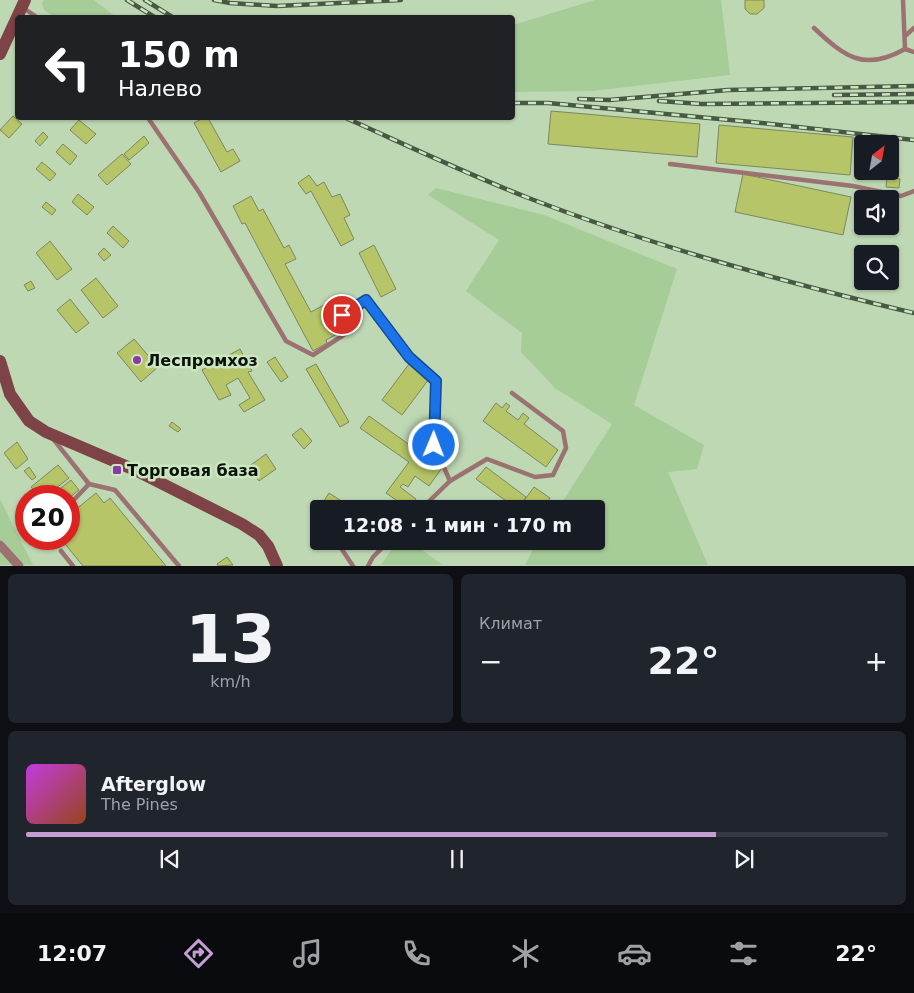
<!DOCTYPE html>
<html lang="ru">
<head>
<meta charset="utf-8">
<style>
  body { margin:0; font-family:"DejaVu Sans",sans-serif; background:#20242c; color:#f1f3f6; height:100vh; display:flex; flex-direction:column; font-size:19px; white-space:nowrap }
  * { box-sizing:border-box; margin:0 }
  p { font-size:16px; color:#9ea1a6 }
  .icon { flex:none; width:28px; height:28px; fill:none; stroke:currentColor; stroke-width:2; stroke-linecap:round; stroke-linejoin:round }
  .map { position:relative; height:566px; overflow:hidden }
  .panel { display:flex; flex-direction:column; gap:8px; padding:8px; background:#0d0f14; flex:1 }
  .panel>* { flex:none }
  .top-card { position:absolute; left:15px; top:15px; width:500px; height:105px; border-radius:5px; box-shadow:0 1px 4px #0004; background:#202124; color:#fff; overflow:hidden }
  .needle { width:32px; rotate:31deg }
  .controls { position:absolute; left:854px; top:135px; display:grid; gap:10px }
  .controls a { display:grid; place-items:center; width:45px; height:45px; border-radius:5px; background:#171b24; box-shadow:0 1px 4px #0004; font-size:25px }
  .speed { position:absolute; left:15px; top:485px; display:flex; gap:10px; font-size:25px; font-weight:700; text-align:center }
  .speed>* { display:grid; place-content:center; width:65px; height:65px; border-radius:50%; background:#171b24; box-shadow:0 1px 4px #0004; line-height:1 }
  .speed .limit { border:8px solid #d22; background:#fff; color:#111 }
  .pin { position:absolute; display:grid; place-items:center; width:42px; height:42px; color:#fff; margin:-21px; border:2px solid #fff; border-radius:50%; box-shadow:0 1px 5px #0007 }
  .me { position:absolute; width:55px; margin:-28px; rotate:1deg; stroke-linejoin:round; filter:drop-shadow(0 0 4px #0008) }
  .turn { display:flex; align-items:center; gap:18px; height:105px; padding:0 20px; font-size:22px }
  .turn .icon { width:65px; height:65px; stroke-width:2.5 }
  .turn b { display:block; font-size:35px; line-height:42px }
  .big { font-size:38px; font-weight:800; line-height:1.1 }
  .panel .widget { flex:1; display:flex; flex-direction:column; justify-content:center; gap:8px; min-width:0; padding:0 18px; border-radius:8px; background:#20242c }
  .panel .dial { align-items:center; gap:0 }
  .dial b { font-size:65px; line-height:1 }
  .song { display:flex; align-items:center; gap:15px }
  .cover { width:60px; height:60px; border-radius:8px; background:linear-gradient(135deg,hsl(290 70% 55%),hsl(20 70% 35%)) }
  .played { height:5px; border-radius:2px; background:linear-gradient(90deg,#c49fd2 80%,#363941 80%) }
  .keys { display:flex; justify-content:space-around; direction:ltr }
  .heat { display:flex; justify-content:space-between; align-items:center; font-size:28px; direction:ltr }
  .panel .tiles { flex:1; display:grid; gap:8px; grid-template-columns:1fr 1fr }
  .widget:last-child { grid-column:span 2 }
  .trip { position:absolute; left:310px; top:500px; width:295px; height:50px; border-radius:5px; background:#171b24; box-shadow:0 1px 4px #0004; font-weight:800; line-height:50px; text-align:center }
  .menu { display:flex; height:80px; justify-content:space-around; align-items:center; background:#090b0e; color:#9ea1a6 }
  .menu .icon { width:35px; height:35px }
  .menu .selected { color:#c49fd2 }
  .menu b { font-size:22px; color:#f1f3f6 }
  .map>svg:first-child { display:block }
  .green { fill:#a6cc97 }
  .building { fill:#b5c567; stroke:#7e865f }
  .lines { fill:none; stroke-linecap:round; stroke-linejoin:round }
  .lane { stroke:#9b7172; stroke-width:4.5 }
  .street { stroke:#9b7172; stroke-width:9 }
  .secondary { stroke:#7e4346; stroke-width:12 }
  .rail-casing { stroke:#495843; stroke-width:4.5 }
  .rail { stroke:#cbe6c1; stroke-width:2.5; stroke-dasharray:8; stroke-linecap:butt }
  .route-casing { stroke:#114b97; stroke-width:12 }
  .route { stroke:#1a73e8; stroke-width:9 }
  .poi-dot { fill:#8d39a7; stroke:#cbe6c1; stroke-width:2 }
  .labels { text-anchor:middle; stroke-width:5; stroke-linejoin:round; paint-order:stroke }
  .poi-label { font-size:16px; font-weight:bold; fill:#091206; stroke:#cbe6c1; text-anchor:start }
</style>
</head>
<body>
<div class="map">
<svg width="914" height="566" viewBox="0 0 914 566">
  <rect width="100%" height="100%" fill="#bed8b4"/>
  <g class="green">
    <polygon points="44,0 94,0 116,17 54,17 44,10 42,3"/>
    <polygon points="595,0 721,0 730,75 592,91 513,92 513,25"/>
    <polygon points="436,188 544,215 677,269 634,405 704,445 697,469 668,472 708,565 525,565 537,541 596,541 596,509 558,509 612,424 555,388 521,352 522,333 466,291 499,240 428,195"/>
    <polygon points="0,499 33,565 0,565"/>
    <polygon points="407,541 419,541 422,550 443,565 381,565 391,550"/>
  </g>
  <g class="building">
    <polygon points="745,0 764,0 764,8 757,14 750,14 745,9"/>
    <polygon points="551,111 700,124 697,157 548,144"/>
    <polygon points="13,116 22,124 9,138 0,130"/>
    <polygon points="203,118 208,118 227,152 233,149 240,161 221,172 194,123"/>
    <polygon points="79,120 96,134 86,144 70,130"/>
    <polygon points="719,125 853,137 850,175 716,163"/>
    <polygon points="43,132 48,137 40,146 35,141"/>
    <polygon points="144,136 149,143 129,160 124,154"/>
    <polygon points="63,144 77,156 70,165 56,152"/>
    <polygon points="122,154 131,164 107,185 98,175"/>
    <polygon points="42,162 56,174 50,181 36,169"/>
    <polygon points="743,174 851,197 843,235 735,212"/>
    <polygon points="309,175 317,186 324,182 332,197 340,194 350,215 344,218 354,239 341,246 311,191 306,194 298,183"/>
    <polygon points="887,177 900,179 899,188 886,187"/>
    <polygon points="78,194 94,207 87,215 72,202"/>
    <polygon points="251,196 259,211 263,209 284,248 289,245 296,259 285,264 311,312 324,305 339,333 326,340 327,343 313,351 245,223 242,224 233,206"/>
    <polygon points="46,202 56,210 52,215 42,207"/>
    <polygon points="113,226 129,241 123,248 107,233"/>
    <polygon points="50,241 72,269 57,280 36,253"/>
    <polygon points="374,245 396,289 381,297 359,253"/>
    <polygon points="104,248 111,255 104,261 98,254"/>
    <polygon points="96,278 118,306 103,318 81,290"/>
    <polygon points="31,281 35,288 28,291 24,285"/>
    <polygon points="70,299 89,323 76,333 57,310"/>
    <polygon points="134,339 158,367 141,382 117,353"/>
    <polygon points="240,349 252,371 248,372 265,400 244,412 239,405 250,398 238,378 226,385 231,395 219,400 202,370"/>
    <polygon points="275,357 288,377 281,382 267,362"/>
    <polygon points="316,364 349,422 340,427 306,369"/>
    <polygon points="409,364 429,379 402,415 382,400"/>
    <polygon points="496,403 502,408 506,403 510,406 506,411 518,420 523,413 529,418 524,424 558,450 546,467 483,421"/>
    <polygon points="369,416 442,468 429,486 415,476 408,487 403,484 400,487 416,499 409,509 386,493 409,462 360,428"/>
    <polygon points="172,422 181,429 178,432 169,426"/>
    <polygon points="301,428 312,441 304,449 292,435"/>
    <polygon points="17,442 28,459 16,469 4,453"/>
    <polygon points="266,454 276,469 259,481 248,467"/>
    <polygon points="58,465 69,478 46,496 39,496 31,487"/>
    <polygon points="29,467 36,477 32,480 24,471"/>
    <polygon points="486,467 526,497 517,509 476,479"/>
    <polygon points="71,480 79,490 69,498 69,496 51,496"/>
    <polygon points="534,487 550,498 543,509 518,509"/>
    <polygon points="96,493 104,503 110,498 166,566 83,566 61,539 69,539 70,532 69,515"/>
    <polygon points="329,493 354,509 323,509 320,507"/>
    <polygon points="227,557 233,565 218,566 217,564"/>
  </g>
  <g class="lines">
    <g class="lane">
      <polyline points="903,0 905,49"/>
      <polyline points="22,7 38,18"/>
      <path d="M 814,28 C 845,57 864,72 905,49 L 914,52"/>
      <polyline points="905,36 914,28"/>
      <polyline points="148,118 199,192 286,341 313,355 345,334 342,315 366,300 409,357 436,381 434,445 450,481 421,509"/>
      <polyline points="670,164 853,186 901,196 914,191"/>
      <polyline points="54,440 89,484 69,505"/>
      <polyline points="450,481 487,459 535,477 553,475 566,448 563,431 512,393"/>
      <polyline points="89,484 115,490 179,566"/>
      <polyline points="343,541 341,548 353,566"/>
      <polyline points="61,551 73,566"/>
      <polyline points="368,566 373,557 389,541"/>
    </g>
    <polyline class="street" points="0,545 19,566"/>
    <g class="secondary">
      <polyline points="0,54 25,0"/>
      <polyline points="0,361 10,394 29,421 46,432 135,470 242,524 259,535 268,546 277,566"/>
    </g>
    <defs>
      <g id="rail">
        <polyline points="127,0 156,18"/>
        <polyline points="145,0 174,18"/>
        <polyline points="214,0 230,3 277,6 401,0"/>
        <polyline points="834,95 914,94"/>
        <polyline points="579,99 609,100 728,90 914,86"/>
        <polyline points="659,101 702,104 914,102"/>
        <polyline points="512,103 548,103 752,122 914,140"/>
        <path d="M 346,118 C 406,145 465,173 526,197 C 652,246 783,282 914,313"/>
      </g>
    </defs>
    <use href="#rail" class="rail-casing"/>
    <use href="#rail" class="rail"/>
  </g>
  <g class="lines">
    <defs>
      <polyline id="route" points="342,315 366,300 409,357 436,381 434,445"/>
    </defs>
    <use href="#route" class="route-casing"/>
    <use href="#route" class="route"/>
  </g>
  <g class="poi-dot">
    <circle cx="137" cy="360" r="5"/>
    <rect x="112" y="465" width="10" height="10" rx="2.5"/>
  </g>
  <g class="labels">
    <g class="poi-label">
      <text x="147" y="366">Леспромхоз</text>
      <text x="127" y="476">Торговая база</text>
    </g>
  </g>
</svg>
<div class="controls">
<a><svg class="needle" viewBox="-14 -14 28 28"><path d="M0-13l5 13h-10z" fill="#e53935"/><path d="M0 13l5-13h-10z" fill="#9ea1a6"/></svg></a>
<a><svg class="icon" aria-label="sound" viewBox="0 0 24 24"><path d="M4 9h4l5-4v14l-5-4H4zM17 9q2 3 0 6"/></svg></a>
<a><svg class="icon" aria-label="search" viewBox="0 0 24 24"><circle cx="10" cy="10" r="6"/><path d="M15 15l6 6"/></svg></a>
</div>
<div class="speed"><div class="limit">20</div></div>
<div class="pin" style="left:342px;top:315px;background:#d93025"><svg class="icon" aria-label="arrive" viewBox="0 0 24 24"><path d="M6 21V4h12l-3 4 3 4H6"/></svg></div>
<svg class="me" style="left:434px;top:445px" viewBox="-20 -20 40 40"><circle r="17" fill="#1a73e8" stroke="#fff" stroke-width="3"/><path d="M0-11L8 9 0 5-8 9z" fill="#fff"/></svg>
<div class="trip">12:08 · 1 мин · 170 m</div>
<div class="top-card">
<div class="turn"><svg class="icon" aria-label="left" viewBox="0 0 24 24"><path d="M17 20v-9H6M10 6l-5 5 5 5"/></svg><div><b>150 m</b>Налево</div></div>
</div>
</div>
<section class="panel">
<div class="tiles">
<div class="widget dial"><b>13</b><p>km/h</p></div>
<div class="widget"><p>Климат</p>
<div class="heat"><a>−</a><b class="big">22°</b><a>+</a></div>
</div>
<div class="widget">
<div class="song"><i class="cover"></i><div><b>Afterglow</b><p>The Pines</p></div></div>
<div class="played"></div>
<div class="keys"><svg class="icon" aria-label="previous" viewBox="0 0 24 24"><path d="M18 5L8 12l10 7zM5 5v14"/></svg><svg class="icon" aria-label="pause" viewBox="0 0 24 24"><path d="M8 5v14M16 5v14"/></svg><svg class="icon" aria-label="next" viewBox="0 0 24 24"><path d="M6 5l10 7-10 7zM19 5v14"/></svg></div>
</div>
</div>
</section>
<nav class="menu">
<b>12:07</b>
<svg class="icon selected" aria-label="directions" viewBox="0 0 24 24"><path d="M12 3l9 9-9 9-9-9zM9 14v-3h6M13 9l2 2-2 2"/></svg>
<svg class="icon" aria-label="music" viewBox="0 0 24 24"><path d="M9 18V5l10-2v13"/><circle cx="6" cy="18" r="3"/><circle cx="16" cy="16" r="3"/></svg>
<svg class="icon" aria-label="phone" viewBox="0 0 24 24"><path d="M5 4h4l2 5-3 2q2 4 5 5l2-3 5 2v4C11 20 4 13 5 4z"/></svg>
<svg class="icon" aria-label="climate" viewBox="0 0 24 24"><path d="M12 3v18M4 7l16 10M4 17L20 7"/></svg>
<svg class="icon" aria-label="car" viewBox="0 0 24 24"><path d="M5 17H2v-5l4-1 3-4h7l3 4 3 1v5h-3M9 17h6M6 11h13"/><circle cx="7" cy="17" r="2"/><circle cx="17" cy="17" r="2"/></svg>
<svg class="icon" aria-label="filters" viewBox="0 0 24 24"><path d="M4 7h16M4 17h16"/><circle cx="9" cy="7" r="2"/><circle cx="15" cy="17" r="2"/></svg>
<b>22°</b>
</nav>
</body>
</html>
